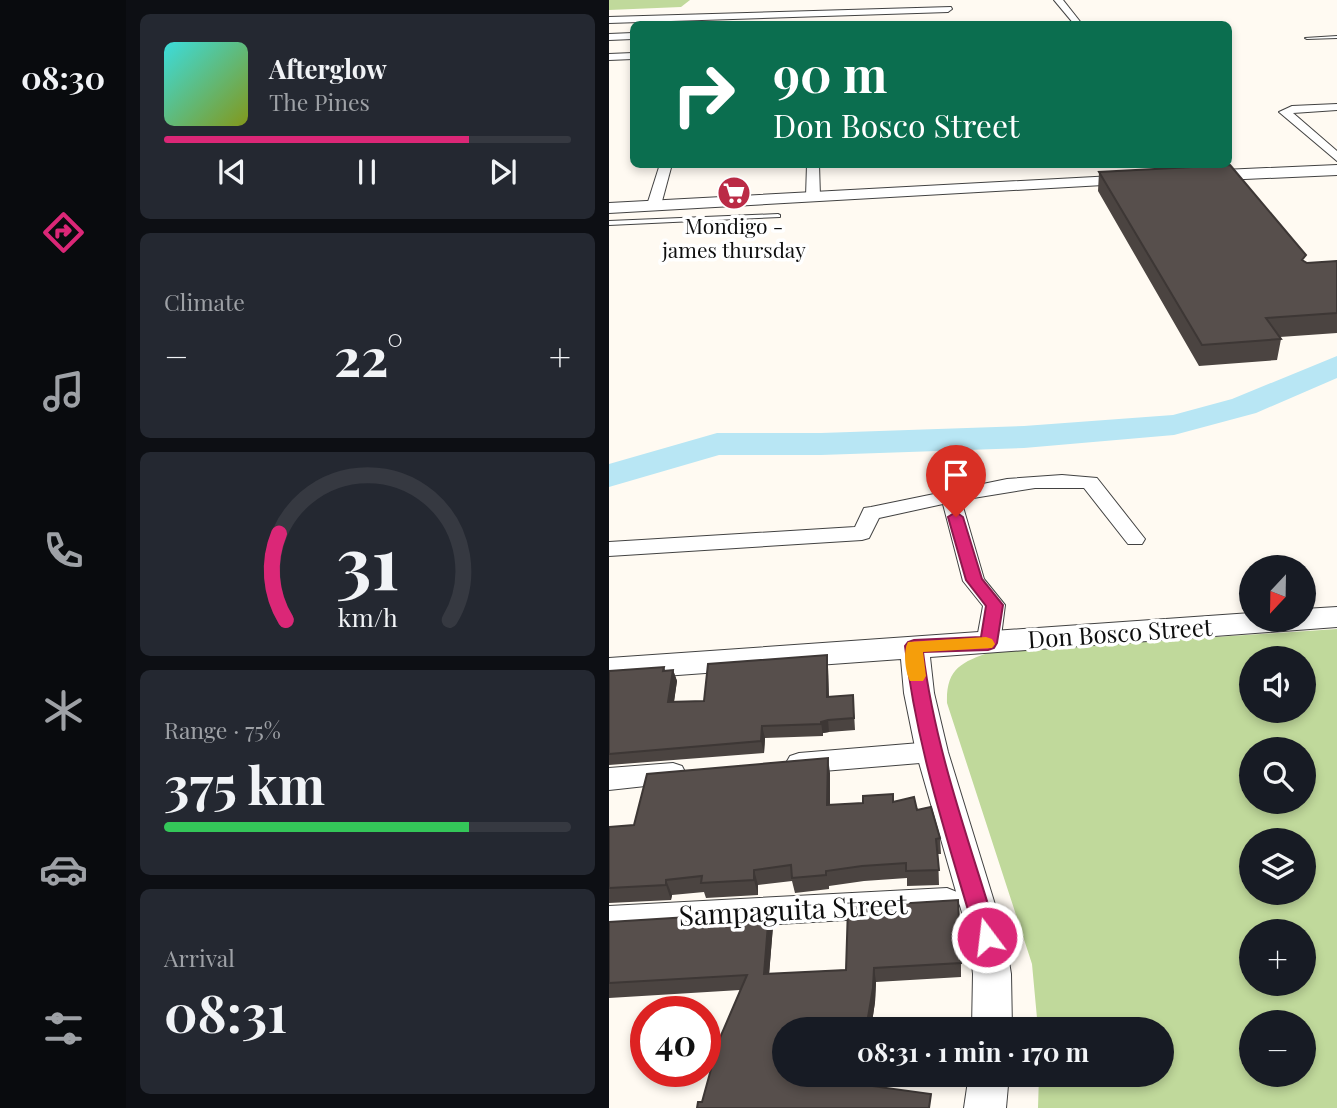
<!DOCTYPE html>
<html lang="en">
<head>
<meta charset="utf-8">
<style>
  body { margin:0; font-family:"Playfair Display",serif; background:#242831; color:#f1f3f6; height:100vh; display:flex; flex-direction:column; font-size:26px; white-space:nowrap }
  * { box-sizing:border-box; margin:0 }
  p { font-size:23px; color:#9ea1a6 }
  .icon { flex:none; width:38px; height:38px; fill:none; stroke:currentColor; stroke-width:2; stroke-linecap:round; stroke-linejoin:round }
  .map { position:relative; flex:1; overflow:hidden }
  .panel { display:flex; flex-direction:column; gap:14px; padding:14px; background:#0d0f14; width:483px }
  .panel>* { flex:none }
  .banner { position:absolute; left:21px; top:21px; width:602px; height:147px; border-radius:10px; box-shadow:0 4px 10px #0003; background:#0b6e4f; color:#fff; overflow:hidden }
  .needle { width:46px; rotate:202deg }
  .buttons { position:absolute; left:630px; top:555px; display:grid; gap:14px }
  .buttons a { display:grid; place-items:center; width:77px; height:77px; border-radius:50%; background:#171b24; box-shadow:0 4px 10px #0003; font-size:35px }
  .speed { position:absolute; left:21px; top:996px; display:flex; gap:14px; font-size:35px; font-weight:700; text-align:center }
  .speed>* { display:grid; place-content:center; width:91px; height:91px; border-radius:50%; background:#171b24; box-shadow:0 4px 10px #0003; line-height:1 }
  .speed .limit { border:10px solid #d22; background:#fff; color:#111 }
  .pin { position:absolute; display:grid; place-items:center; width:60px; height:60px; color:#fff; margin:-72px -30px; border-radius:50% 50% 50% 0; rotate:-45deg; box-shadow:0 0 7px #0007 }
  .pin .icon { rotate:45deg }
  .me { position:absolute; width:77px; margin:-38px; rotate:345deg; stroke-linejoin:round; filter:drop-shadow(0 0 5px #0008) }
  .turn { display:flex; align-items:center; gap:24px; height:147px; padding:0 28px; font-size:32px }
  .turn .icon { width:91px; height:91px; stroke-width:2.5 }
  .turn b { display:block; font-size:49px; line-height:60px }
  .big { font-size:52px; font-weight:700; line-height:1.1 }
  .panel .widget { flex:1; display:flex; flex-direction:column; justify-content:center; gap:10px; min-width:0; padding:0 24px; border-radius:10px; background:#242831 }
  .panel .dial { align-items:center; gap:0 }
  .dial svg { height:182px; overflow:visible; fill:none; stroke:#363941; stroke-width:7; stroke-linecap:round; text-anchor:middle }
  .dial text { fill:#f1f3f6; stroke:none }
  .song { display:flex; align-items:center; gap:21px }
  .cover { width:84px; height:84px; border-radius:10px; background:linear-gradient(135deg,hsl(180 70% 55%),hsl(70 70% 35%)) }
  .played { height:7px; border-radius:4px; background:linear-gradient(90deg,#db2777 75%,#363941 75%) }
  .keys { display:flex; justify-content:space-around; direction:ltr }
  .heat { display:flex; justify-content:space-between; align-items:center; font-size:38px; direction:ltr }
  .charge { height:10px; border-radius:5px; background:linear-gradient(90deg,#34c759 75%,#363941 0) }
  .trip { position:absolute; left:163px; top:1017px; width:402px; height:70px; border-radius:35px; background:#171b24; box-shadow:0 4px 10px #0003; font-weight:700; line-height:70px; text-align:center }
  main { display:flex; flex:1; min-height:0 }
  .dock { display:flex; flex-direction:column; width:126px; justify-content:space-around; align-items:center; background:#090b0e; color:#9ea1a6 }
  .dock .icon { width:49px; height:49px }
  .dock .active { color:#db2777 }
  .dock b { font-size:32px; color:#f1f3f6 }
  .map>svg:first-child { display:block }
  .forest { fill:#c0d99b; fill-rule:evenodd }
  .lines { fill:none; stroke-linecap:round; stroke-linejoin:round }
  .river { fill:#b8e6f4; fill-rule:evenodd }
  .service-casing { stroke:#424242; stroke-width:2 }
  .minor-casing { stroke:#424242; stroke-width:2 }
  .tertiary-casing { stroke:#424242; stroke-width:2 }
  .service { fill:#fff; fill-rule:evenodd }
  .minor { fill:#fff; fill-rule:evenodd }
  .tertiary { fill:#fff; fill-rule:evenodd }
  .wall { fill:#4b4441 }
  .shaded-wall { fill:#3d3735 }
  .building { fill:#574f4c; stroke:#3d3735; stroke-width:2 }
  .route { fill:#db2777; stroke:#8e194d; stroke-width:2 }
  .slow { fill:#f59e0b }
  .labels { text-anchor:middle; stroke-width:7; stroke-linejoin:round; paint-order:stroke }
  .far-poi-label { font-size:21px; fill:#0f0f0f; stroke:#fff }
  .street-label { font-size:24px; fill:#0f0f0f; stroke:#fff }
  .near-street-label { font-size:28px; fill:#0f0f0f; stroke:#fff }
</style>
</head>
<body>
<main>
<nav class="dock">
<b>08:30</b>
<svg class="icon active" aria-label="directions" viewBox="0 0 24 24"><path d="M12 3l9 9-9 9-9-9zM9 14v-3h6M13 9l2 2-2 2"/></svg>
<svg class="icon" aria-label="music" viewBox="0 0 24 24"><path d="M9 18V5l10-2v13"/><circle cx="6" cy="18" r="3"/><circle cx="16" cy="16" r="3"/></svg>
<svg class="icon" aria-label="phone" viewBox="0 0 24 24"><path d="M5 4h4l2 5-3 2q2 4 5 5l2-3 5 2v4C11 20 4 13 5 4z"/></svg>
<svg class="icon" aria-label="climate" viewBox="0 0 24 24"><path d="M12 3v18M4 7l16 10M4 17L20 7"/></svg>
<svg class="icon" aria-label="car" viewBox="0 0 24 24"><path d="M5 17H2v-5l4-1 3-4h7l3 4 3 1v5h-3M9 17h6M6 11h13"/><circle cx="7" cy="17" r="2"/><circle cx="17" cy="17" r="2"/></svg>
<svg class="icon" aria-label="filters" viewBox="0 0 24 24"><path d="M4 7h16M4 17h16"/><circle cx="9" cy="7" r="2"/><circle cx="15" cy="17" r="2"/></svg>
</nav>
<section class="panel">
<div class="widget">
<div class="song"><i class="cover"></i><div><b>Afterglow</b><p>The Pines</p></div></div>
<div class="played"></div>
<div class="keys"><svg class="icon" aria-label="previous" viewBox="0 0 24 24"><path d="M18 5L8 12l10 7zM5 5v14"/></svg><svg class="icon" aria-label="pause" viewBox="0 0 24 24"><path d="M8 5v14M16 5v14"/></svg><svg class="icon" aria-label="next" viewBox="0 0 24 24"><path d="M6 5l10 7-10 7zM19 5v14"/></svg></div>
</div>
<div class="widget"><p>Climate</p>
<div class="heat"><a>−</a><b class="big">22°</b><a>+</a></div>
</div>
<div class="widget dial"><svg viewBox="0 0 100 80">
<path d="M14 69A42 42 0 1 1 86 69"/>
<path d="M14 69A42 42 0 0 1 11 31" stroke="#db2777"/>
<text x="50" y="56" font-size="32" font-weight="700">31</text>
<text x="50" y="72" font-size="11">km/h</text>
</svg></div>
<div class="widget"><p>Range · 75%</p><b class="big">375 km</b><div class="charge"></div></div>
<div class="widget"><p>Arrival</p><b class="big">08:31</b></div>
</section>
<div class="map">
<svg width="728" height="1108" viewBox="0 0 728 1108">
  <rect width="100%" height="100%" fill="#fffaf2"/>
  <g class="forest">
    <polygon points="0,0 81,0 72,7 0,10"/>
    <path d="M 728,629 L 728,1108 L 429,1108 L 430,1075 L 553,1074 L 553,1029 L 429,1029 L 423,964 L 338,703 C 337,669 352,662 382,652 ZM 642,658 L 695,658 L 695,710 L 642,710 ZM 642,749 L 695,749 L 695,802 L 642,802 ZM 642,840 L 695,840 L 695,892 L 642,892 ZM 642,931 L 695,931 L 695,984 L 642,984 ZM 642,1022 L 695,1022 L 695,1074 L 642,1074 Z"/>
  </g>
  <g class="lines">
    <polygon class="river" points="728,356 728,378 647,413 565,435 415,448 212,455 110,455 0,487 0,464 108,433 212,433 415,426 564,415 623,399"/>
    <defs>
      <g id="service">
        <polygon points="728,36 728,38 698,39 696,38"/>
        <polygon points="169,214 171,215 171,217 0,225 0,221"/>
      </g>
      <g id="minor">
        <polygon points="445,0 454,0 473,24 465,24"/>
        <polygon points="342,7 343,9 339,12 0,23 0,17"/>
        <polygon points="24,33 24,39 0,40 0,34"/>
        <polygon points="24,53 24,59 0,60 0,54"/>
        <polygon points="728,104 728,110 684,113 728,151 728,161 670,112 683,106"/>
        <polygon points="51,164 63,164 52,205 45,209 38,205"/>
        <polygon points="198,164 210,164 211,197 204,201 197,197"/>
        <polygon points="453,475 488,478 536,539 533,544 519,544 475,488 426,488 352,500 375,579 396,605 391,644 387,650 379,652 371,650 367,644 374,606 354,581 334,504 270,518 260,538 253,540 0,556 0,542 246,527 255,508 262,507 398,479"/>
        <polygon points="323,742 332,745 336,752 332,759 323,762 190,773 181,770 177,763 181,756 190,753"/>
        <polygon points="64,763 73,766 77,774 73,782 0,790 0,768"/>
        <polygon points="338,888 348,892 352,901 348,910 338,914 0,934 0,906"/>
      </g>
      <g id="tertiary">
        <polygon points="728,165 728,175 592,181 584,176 592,171"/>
        <polygon points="523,175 529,177 531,180 529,183 0,213 0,203"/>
        <polygon points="728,607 728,627 321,657 325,693 339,752 396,937 402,974 403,1029 363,1029 364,974 360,937 307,752 295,693 292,659 0,680 0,658 642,613 642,620 695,620 695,609"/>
        <polygon points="360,1074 400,1074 397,1108 355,1108"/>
      </g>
    </defs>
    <use href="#service" class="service-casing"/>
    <use href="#minor" class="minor-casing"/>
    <use href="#tertiary" class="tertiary-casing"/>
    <use href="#service" class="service"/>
    <use href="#minor" class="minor"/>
    <use href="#tertiary" class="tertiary"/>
  </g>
  <g class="wall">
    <polygon points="490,172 698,263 728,261 728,333 671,337 672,339 668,360 590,366 489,191"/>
    <polygon points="55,667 56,670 64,670 68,681 65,702 95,701 219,667 220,697 244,695 246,730 220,732 214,733 214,736 156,738 155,753 0,765 0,671"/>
    <polygon points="221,773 221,805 284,802 308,810 331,838 332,854 329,854 330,885 298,886 298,878 255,881 220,886 220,889 186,893 183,881 149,885 149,895 97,898 95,892 63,895 62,900 0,903 0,827 25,825"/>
    <polygon points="0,922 164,926 160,974 352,963 352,977 267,982 266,1002 262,1029 175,1029 175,1074 254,1074 252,1085 93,1102 131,990 0,998"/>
  </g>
  <g class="shaded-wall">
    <polygon points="218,655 219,667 220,708 218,697"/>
    <polygon points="64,670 68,681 63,714 59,702"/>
    <polygon points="219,720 220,732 214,733 214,736 212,722"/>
    <polygon points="153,726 156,738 155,753 152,741"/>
    <polygon points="219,758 221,773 221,821 218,805"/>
    <polygon points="145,870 149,885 149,895 145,880"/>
    <polygon points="57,880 63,895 62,900 57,885"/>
    <polygon points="160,912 164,926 159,988 155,974"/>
    <polygon points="265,968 267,982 266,1002 262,1029 257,1029"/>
    <polygon points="249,1074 254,1074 250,1097 248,1084"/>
  </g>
  <g class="building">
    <polygon points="621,165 697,255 693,260 698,263 728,261 728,313 657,318 672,339 593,345 490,172"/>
    <polygon points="218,655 218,697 244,695 245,718 219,720 212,722 212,724 153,726 152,741 0,754 0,671 55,667 54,671 64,670 59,702 95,701 99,664"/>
    <polygon points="219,758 218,805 254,803 254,796 284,794 284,802 305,797 308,810 322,807 331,838 327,839 330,870 297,871 297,863 253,866 217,871 217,875 183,878 182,865 145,870 145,880 92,883 93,876 57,880 57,885 0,888 0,827 25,825 38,774"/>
    <polygon points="349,900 352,963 265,968 264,988 257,1029 175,1029 175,1074 249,1074 248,1084 322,1094 320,1108 88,1108 89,1102 93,1102 110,1040 138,975 0,983 0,922 160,912 155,974 237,970 239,907"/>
  </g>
  <path class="route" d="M 347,512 L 354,517 L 373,579 L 394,605 L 388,643 L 385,648 L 379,650 L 314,652 C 326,750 361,843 389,937 L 386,945 L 378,948 L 370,945 L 367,937 C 339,841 307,746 296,646 L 299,642 L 305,640 L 372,637 L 377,606 L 357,580 L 339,517 Z"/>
  <path class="slow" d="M 377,637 L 383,639 L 386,644 L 383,648 L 314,652 L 317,676 L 314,681 L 301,681 C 296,671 294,651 299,642 Z"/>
  <defs>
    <symbol id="supermarket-disc" viewBox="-11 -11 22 22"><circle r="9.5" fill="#bb2b46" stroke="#fff"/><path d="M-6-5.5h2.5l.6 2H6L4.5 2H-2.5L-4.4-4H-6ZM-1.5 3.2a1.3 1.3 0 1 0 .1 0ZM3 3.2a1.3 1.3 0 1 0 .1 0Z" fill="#fff"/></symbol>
  </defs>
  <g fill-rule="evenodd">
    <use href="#supermarket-disc" x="106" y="174" width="38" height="38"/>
  </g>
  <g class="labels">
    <g class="far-poi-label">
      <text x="125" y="234">Mondigo -<tspan x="125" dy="24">james thursday</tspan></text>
    </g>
    <g class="street-label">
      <text transform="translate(511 634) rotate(-4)" y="8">Don Bosco Street</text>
    </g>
    <g class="near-street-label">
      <text transform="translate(184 910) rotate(-3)" y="10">Sampaguita Street</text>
    </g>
  </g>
</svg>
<div class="buttons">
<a><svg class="needle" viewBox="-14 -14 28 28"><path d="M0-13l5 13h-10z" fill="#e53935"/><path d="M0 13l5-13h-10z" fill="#9ea1a6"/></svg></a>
<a><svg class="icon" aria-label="sound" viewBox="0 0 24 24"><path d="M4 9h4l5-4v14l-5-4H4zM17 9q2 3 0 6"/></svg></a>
<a><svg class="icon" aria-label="search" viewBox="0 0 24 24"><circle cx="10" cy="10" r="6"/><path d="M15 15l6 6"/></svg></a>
<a><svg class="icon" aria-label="layers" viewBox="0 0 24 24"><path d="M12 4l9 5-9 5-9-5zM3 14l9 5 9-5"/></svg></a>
<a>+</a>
<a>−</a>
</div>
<div class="speed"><div class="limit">40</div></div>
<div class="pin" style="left:347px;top:517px;background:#d93025"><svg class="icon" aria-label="arrive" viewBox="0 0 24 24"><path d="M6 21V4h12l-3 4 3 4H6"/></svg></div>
<svg class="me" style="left:378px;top:937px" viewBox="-20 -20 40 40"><circle r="17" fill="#db2777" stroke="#fff" stroke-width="3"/><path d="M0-11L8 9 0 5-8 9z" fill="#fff"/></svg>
<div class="trip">08:31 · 1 min · 170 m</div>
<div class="banner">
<div class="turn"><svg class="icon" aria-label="right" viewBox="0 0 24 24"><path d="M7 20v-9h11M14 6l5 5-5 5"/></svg><div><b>90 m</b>Don Bosco Street</div></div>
</div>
</div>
</main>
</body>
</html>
